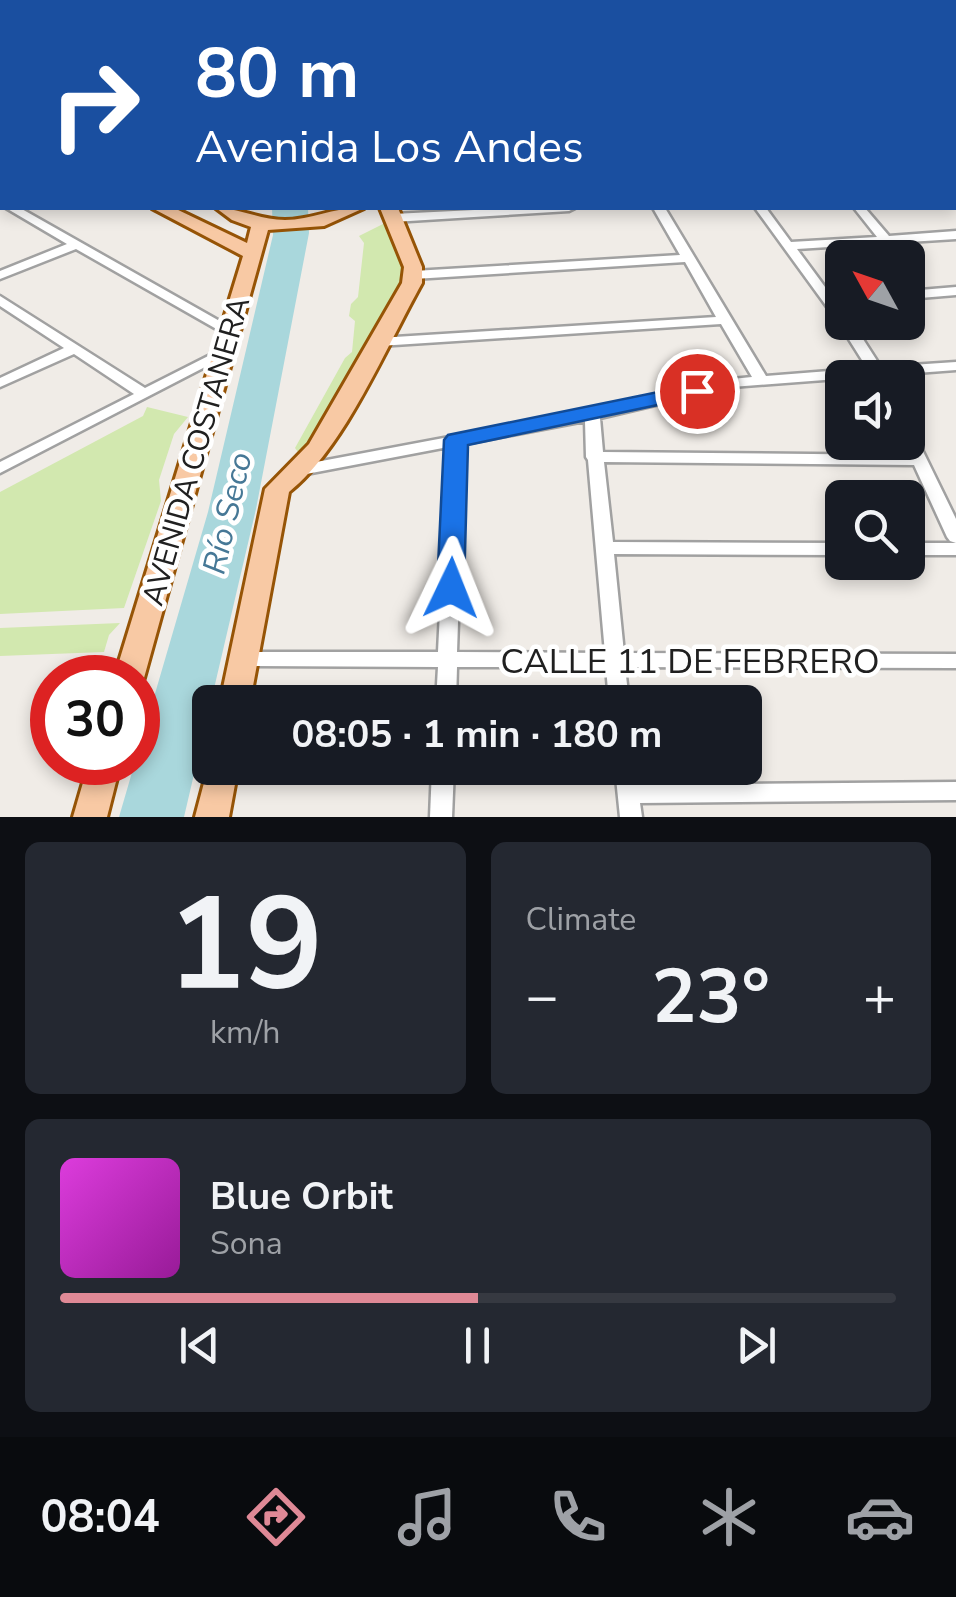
<!DOCTYPE html>
<html lang="en">
<head>
<meta charset="utf-8">
<style>
  body { margin:0; font-family:"Nunito Sans",sans-serif; background:#242831; color:#f1f3f6; height:100vh; display:flex; flex-direction:column; font-size:38px; white-space:nowrap }
  * { box-sizing:border-box; margin:0 }
  p { font-size:32px; color:#9ea1a6 }
  .icon { flex:none; width:55px; height:55px; fill:none; stroke:currentColor; stroke-width:2; stroke-linecap:round; stroke-linejoin:round }
  .map { position:relative; height:817px; overflow:hidden }
  .drawer { display:flex; flex-direction:column; gap:25px; padding:25px; background:#0d0f14; flex:1 }
  .drawer>* { flex:none }
  .banner { position:absolute; left:0px; top:0px; width:958px; height:210px; box-shadow:0 5px 15px #0003; background:#1a4fa0; color:#fff; overflow:hidden }
  .needle { width:65px; rotate:310deg }
  .tools { position:absolute; left:825px; top:240px; display:grid; gap:20px }
  .tools a { display:grid; place-items:center; width:100px; height:100px; border-radius:15px; background:#171b24; box-shadow:0 5px 15px #0003; font-size:50px }
  .speed { position:absolute; left:30px; top:655px; display:flex; gap:20px; font-size:50px; font-weight:700; text-align:center }
  .speed>* { display:grid; place-content:center; width:130px; height:130px; border-radius:50%; background:#171b24; box-shadow:0 5px 15px #0003; line-height:1 }
  .speed .limit { border:15px solid #d22; background:#fff; color:#111 }
  .pin { position:absolute; display:grid; place-items:center; width:85px; height:85px; color:#fff; margin:-42px; border:5px solid #fff; border-radius:50%; box-shadow:0 2px 10px #0007 }
  .me { position:absolute; width:110px; margin:-55px; rotate:2deg; stroke-linejoin:round; filter:drop-shadow(0 0 8px #0008) }
  .turn { display:flex; align-items:center; gap:35px; height:210px; padding:0 30px; font-size:45px }
  .turn .icon { width:130px; height:130px; stroke-width:2.5 }
  .turn b { display:block; font-size:70px; line-height:85px }
  .big { font-size:75px; font-weight:700; line-height:1.1 }
  .drawer .widget { flex:1; display:flex; flex-direction:column; justify-content:center; gap:15px; min-width:0; padding:0 35px; border-radius:15px; background:#242831 }
  .drawer .dial { align-items:center; gap:0 }
  .dial b { font-size:130px; line-height:1 }
  .song { display:flex; align-items:center; gap:30px }
  .cover { width:120px; height:120px; border-radius:15px; background:linear-gradient(135deg,hsl(300 70% 55%),hsl(300 70% 35%)) }
  .played { height:10px; border-radius:5px; background:linear-gradient(90deg,#df8996 50%,#363941 50%) }
  .keys { display:flex; justify-content:space-around; direction:ltr }
  .heat { display:flex; justify-content:space-between; align-items:center; font-size:55px; direction:ltr }
  .drawer .tiles { flex:1; display:grid; gap:25px; grid-template-columns:1fr 1fr }
  .widget:last-child { grid-column:span 2 }
  .trip { position:absolute; left:192px; top:685px; width:570px; height:100px; border-radius:15px; background:#171b24; box-shadow:0 5px 15px #0003; font-weight:700; line-height:100px; text-align:center }
  .menu { display:flex; height:160px; justify-content:space-around; align-items:center; background:#090b0e; color:#9ea1a6 }
  .menu .icon { width:70px; height:70px }
  .menu .selected { color:#df8996 }
  .menu b { font-size:45px; color:#f1f3f6 }
  .map>svg:first-child { display:block }
  .grass { fill:#d2e8af }
  .water { fill:#a9d7dc }
  .lines { fill:none; stroke-linecap:round; stroke-linejoin:round }
  .street-casing { stroke:#a1a1a1; stroke-width:5 }
  .secondary-casing { stroke:#757309; stroke-width:5 }
  .primary-casing { stroke:#965406; stroke-width:6 }
  .street { fill:#fff; fill-rule:evenodd }
  .secondary { fill:#f7f3be; fill-rule:evenodd }
  .primary { fill:#f8c9a4; fill-rule:evenodd }
  .route { fill:#1a73e8; stroke:#114b97; stroke-width:2.5 }
  .labels { text-anchor:middle; stroke-width:9; stroke-linejoin:round; paint-order:stroke }
  .street-label { font-size:30px; fill:#202020; stroke:#fff }
  .water-label { font-size:32px; font-style:italic; fill:#467896; stroke:#fff }
  .near-street-label { font-size:35px; fill:#202020; stroke:#fff }
</style>
</head>
<body>
<div class="map">
<svg width="956" height="817" viewBox="0 0 956 817">
  <rect width="100%" height="100%" fill="#f0ece7"/>
  <g class="grass">
    <polygon points="385,223 404,268 403,282 308,450 298,452 295,448 345,358 352,352 355,321 349,316 351,304 358,297 364,243 359,236"/>
    <polygon points="147,407 188,417 174,434 159,480 161,501 124,608 0,614 0,492 143,416"/>
    <polygon points="120,623 109,635 104,652 0,656 0,628"/>
  </g>
  <polygon class="water" points="272,208 308,208 309,233 256,509 184,817 119,817 208,512 273,235"/>
  <g class="lines">
    <defs>
      <g id="street">
        <rect x="13" y="0" width="8" height="2"/>
        <polygon points="55,0 99,0 95,2 53,2"/>
        <rect x="319" y="0" width="8" height="2"/>
        <polygon points="436,0 451,0 453,2 440,2"/>
        <polygon points="654,0 670,0 672,2 659,2"/>
        <polygon points="790,0 800,0 802,2 793,2"/>
        <polygon points="862,0 871,0 873,2 864,2"/>
        <polygon points="884,0 893,0 895,2 886,2"/>
        <rect x="955" y="5" width="1" height="4"/>
        <polygon points="955,47 956,48 956,54 955,53"/>
        <rect x="955" y="66" width="1" height="7"/>
        <polygon points="0,135 2,135 2,141 0,142"/>
        <rect x="955" y="137" width="1" height="7"/>
        <rect x="0" y="173" width="2" height="7"/>
        <polygon points="6,208 20,208 239,332 232,336 227,335 76,249 0,279 0,271 67,244"/>
        <polygon points="516,208 575,208 569,211 393,222 387,218 393,214"/>
        <path d="M 653,208 L 665,208 L 766,376 L 867,368 L 838,322 L 755,208 L 766,208 L 791,242 L 877,237 L 854,208 L 865,208 L 889,236 L 956,231 L 956,239 L 797,249 L 842,310 L 842,322 L 852,322 L 881,367 L 956,362 L 956,370 L 732,387 L 600,418 L 603,452 L 910,455 L 904,442 L 908,442 L 908,429 L 913,431 L 956,519 L 956,543 L 950,541 L 947,537 L 914,465 L 604,462 L 613,542 L 842,543 L 842,555 L 614,554 L 624,653 L 956,654 L 956,668 L 625,667 L 629,702 L 609,702 L 606,667 L 457,667 L 456,702 L 436,702 L 438,667 L 245,666 L 238,664 L 235,659 L 238,654 L 245,652 L 438,652 L 448,447 L 301,475 L 293,470 L 295,466 L 592,410 L 732,379 L 752,377 L 721,324 L 379,346 L 372,342 L 379,338 L 716,317 L 685,262 L 414,279 L 408,275 L 414,271 L 680,255 ZM 585,421 L 586,457 L 588,460 L 605,653 L 457,652 L 464,444 Z"/>
        <polygon points="956,287 956,295 908,299 908,291"/>
        <polygon points="0,296 145,388 222,349 227,348 234,352 0,473 0,462 134,394 74,354 0,387 0,378 64,348 0,306"/>
        <rect x="908" y="543" width="48" height="12"/>
        <polygon points="432,768 454,768 452,817 430,817"/>
        <polygon points="615,768 636,768 638,785 956,782 956,800 640,803 642,817 620,817"/>
      </g>
      <polygon id="secondary" points="0,195 2,196 2,205 0,205"/>
      <g id="primary">
        <path d="M 152,208 L 174,208 L 247,243 L 251,227 L 232,220 L 216,208 C 240,208 260,220 285,220 C 313,220 337,206 364,208 L 324,226 L 268,230 L 144,678 L 138,687 L 138,678 L 114,678 L 243,256 Z"/>
        <path d="M 380,208 L 398,208 L 422,267 L 422,283 C 386,347 345,447 289,492 L 250,702 L 220,702 L 265,489 L 309,444 L 402,283 L 404,267 Z"/>
        <polygon points="210,760 210,768 238,768 229,817 195,817"/>
        <polygon points="89,762 121,762 107,817 73,817"/>
      </g>
    </defs>
    <use href="#street" class="street-casing"/>
    <use href="#secondary" class="secondary-casing"/>
    <use href="#primary" class="primary-casing"/>
    <use href="#street" class="street"/>
    <use href="#secondary" class="secondary"/>
    <use href="#primary" class="primary"/>
  </g>
  <polygon class="route" points="697,384 708,391 705,395 468,445 464,588 460,594 441,594 437,588 444,440 448,435"/>
  <g class="labels">
    <g class="street-label">
      <text transform="translate(196 451) rotate(-74)" y="10">AVENIDA COSTANERA</text>
    </g>
    <g class="water-label">
      <text transform="translate(227 513) rotate(-77)" y="11">Río Seco</text>
    </g>
    <g class="near-street-label">
      <text x="690" y="673">CALLE 11 DE FEBRERO</text>
    </g>
  </g>
</svg>
<div class="tools">
<a><svg class="needle" viewBox="-14 -14 28 28"><path d="M0-13l5 13h-10z" fill="#e53935"/><path d="M0 13l5-13h-10z" fill="#9ea1a6"/></svg></a>
<a><svg class="icon" aria-label="sound" viewBox="0 0 24 24"><path d="M4 9h4l5-4v14l-5-4H4zM17 9q2 3 0 6"/></svg></a>
<a><svg class="icon" aria-label="search" viewBox="0 0 24 24"><circle cx="10" cy="10" r="6"/><path d="M15 15l6 6"/></svg></a>
</div>
<div class="speed"><div class="limit">30</div></div>
<div class="pin" style="left:697px;top:391px;background:#d93025"><svg class="icon" aria-label="arrive" viewBox="0 0 24 24"><path d="M6 21V4h12l-3 4 3 4H6"/></svg></div>
<svg class="me" style="left:451px;top:588px" viewBox="-20 -20 40 40"><path d="M0-17L14 15 0 8-14 15z" fill="#1a73e8" stroke="#fff" stroke-width="4"/></svg>
<div class="trip">08:05 · 1 min · 180 m</div>
<div class="banner">
<div class="turn"><svg class="icon" aria-label="right" viewBox="0 0 24 24"><path d="M7 20v-9h11M14 6l5 5-5 5"/></svg><div><b>80 m</b>Avenida Los Andes</div></div>
</div>
</div>
<section class="drawer">
<div class="tiles">
<div class="widget dial"><b>19</b><p>km/h</p></div>
<div class="widget"><p>Climate</p>
<div class="heat"><a>−</a><b class="big">23°</b><a>+</a></div>
</div>
<div class="widget">
<div class="song"><i class="cover"></i><div><b>Blue Orbit</b><p>Sona</p></div></div>
<div class="played"></div>
<div class="keys"><svg class="icon" aria-label="previous" viewBox="0 0 24 24"><path d="M18 5L8 12l10 7zM5 5v14"/></svg><svg class="icon" aria-label="pause" viewBox="0 0 24 24"><path d="M8 5v14M16 5v14"/></svg><svg class="icon" aria-label="next" viewBox="0 0 24 24"><path d="M6 5l10 7-10 7zM19 5v14"/></svg></div>
</div>
</div>
</section>
<nav class="menu">
<b>08:04</b>
<svg class="icon selected" aria-label="directions" viewBox="0 0 24 24"><path d="M12 3l9 9-9 9-9-9zM9 14v-3h6M13 9l2 2-2 2"/></svg>
<svg class="icon" aria-label="music" viewBox="0 0 24 24"><path d="M9 18V5l10-2v13"/><circle cx="6" cy="18" r="3"/><circle cx="16" cy="16" r="3"/></svg>
<svg class="icon" aria-label="phone" viewBox="0 0 24 24"><path d="M5 4h4l2 5-3 2q2 4 5 5l2-3 5 2v4C11 20 4 13 5 4z"/></svg>
<svg class="icon" aria-label="climate" viewBox="0 0 24 24"><path d="M12 3v18M4 7l16 10M4 17L20 7"/></svg>
<svg class="icon" aria-label="car" viewBox="0 0 24 24"><path d="M5 17H2v-5l4-1 3-4h7l3 4 3 1v5h-3M9 17h6M6 11h13"/><circle cx="7" cy="17" r="2"/><circle cx="17" cy="17" r="2"/></svg>
</nav>
</body>
</html>
